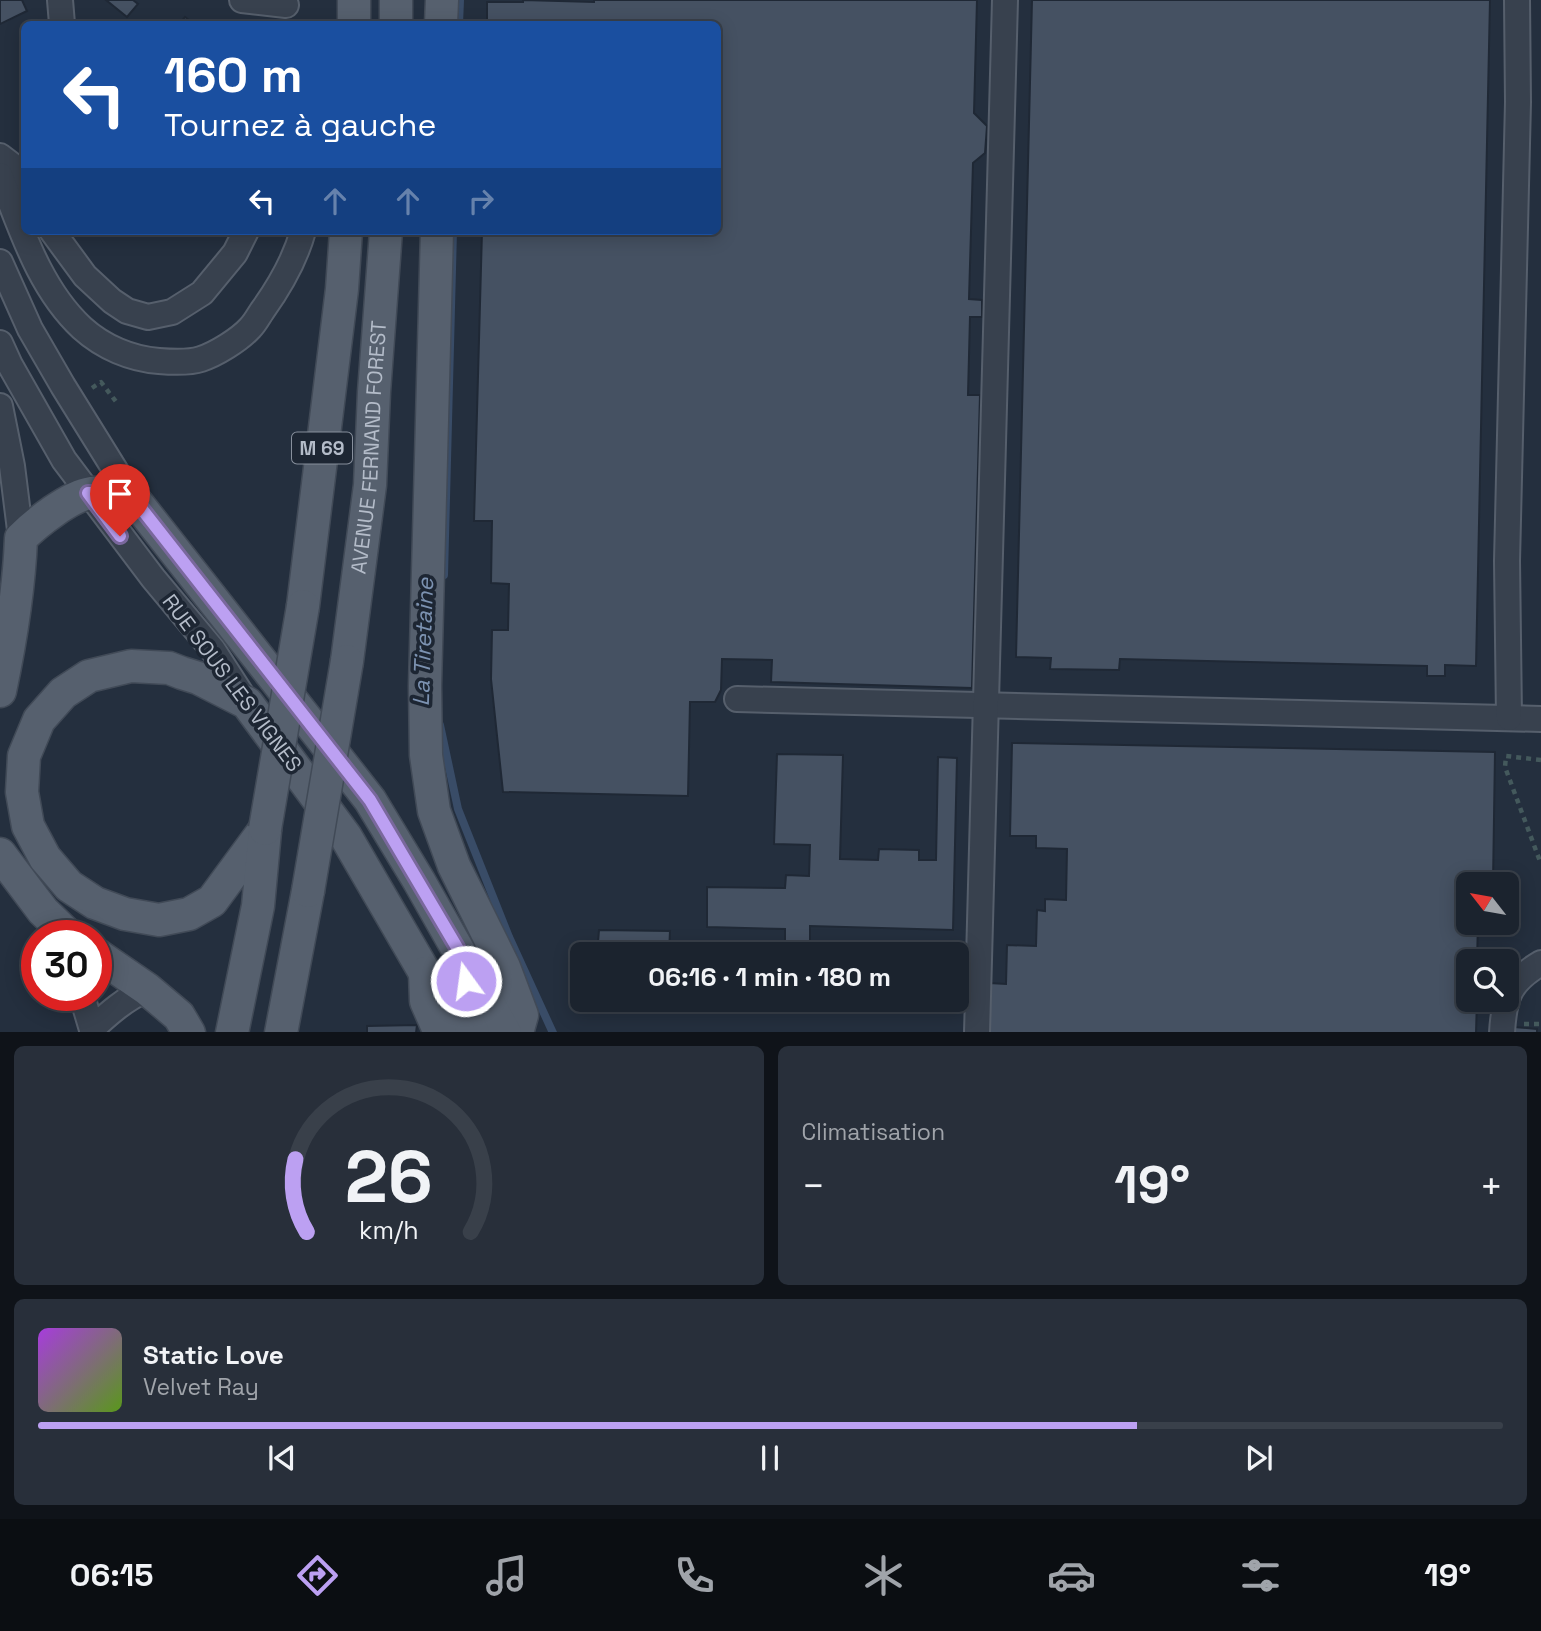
<!DOCTYPE html>
<html lang="fr">
<head>
<meta charset="utf-8">
<style>
  body { margin:0; font-family:"Space Grotesk",sans-serif; background:#282f3a; color:#f1f3f6; height:100vh; display:flex; flex-direction:column; font-size:26px; white-space:nowrap }
  * { box-sizing:border-box; margin:0 }
  p { font-size:23px; color:#a0a4aa }
  .icon { flex:none; width:38px; height:38px; fill:none; stroke:currentColor; stroke-width:2; stroke-linecap:round; stroke-linejoin:round }
  .map { position:relative; height:1032px; overflow:hidden }
  .panel { display:flex; flex-direction:column; gap:14px; padding:14px; background:#0f1319; flex:1 }
  .panel>* { flex:none }
  .guide { position:absolute; left:21px; top:21px; width:700px; height:214px; border-radius:10px; box-shadow:0 4px 18px #0003,0 0 0 2px #39404a; background:#1a4fa0; color:#fff; overflow:hidden }
  .needle { width:46px; rotate:301deg }
  .tools { position:absolute; left:1456px; top:872px; display:grid; gap:14px }
  .tools a { display:grid; place-items:center; width:63px; height:63px; border-radius:10px; background:#1b232e; box-shadow:0 4px 18px #0003,0 0 0 2px #39404a; font-size:35px }
  .speed { position:absolute; left:21px; top:920px; display:flex; gap:14px; font-size:35px; font-weight:700; text-align:center }
  .speed>* { display:grid; place-content:center; width:91px; height:91px; border-radius:50%; background:#1b232e; box-shadow:0 4px 18px #0003,0 0 0 2px #39404a; line-height:1 }
  .speed .limit { border:10px solid #d22; background:#fff; color:#111 }
  .pin { position:absolute; display:grid; place-items:center; width:60px; height:60px; color:#fff; margin:-72px -30px; border-radius:50% 50% 50% 0; rotate:-45deg; box-shadow:0 0 7px #0007 }
  .pin .icon { rotate:45deg }
  .me { position:absolute; width:77px; margin:-38px; rotate:346deg; stroke-linejoin:round; filter:drop-shadow(0 0 5px #0008) }
  .turn { display:flex; align-items:center; gap:24px; height:147px; padding:0 28px; font-size:32px }
  .turn .icon { width:91px; height:91px; stroke-width:2.5 }
  .turn b { display:block; font-size:49px; line-height:60px }
  .lanes { display:flex; align-items:center; height:66px; padding:0 28px; background:#0003; justify-content:center; gap:35px; direction:ltr }
  .lanes .off { opacity:.35 }
  .big { font-size:52px; font-weight:700; line-height:1.1 }
  .panel .tile { flex:1; display:flex; flex-direction:column; justify-content:center; gap:10px; min-width:0; padding:0 24px; border-radius:10px; background:#282f3a }
  .panel .dial { align-items:center; gap:0 }
  .dial svg { height:182px; overflow:visible; fill:none; stroke:#39404a; stroke-width:7; stroke-linecap:round; text-anchor:middle }
  .dial text { fill:#f1f3f6; stroke:none }
  .song { display:flex; align-items:center; gap:21px }
  .cover { width:84px; height:84px; border-radius:10px; background:linear-gradient(135deg,hsl(280 70% 55%),hsl(90 70% 35%)) }
  .played { height:7px; border-radius:4px; background:linear-gradient(90deg,#bca0f2 75%,#39404a 75%) }
  .keys { display:flex; justify-content:space-around; direction:ltr }
  .heat { display:flex; justify-content:space-between; align-items:center; font-size:38px; direction:ltr }
  .panel .tiles { flex:1; display:grid; gap:14px; grid-template-columns:1fr 1fr }
  .tile:last-child { grid-column:span 2 }
  .trip { position:absolute; left:570px; top:942px; width:399px; height:70px; border-radius:10px; background:#1b232e; box-shadow:0 4px 18px #0003,0 0 0 2px #39404a; font-weight:700; line-height:70px; text-align:center }
  .dock { display:flex; height:112px; justify-content:space-around; align-items:center; background:#0b0e12; color:#a0a4aa }
  .dock .icon { width:49px; height:49px }
  .dock .active { color:#bca0f2 }
  .dock b { font-size:32px; color:#f1f3f6 }
  .map>svg:first-child { display:block }
  .lines { fill:none; stroke-linecap:round; stroke-linejoin:round }
  .stream { stroke:#394c67; stroke-width:8 }
  .building { fill:#455162; stroke:#1f2835; stroke-width:2 }
  .minor-casing { stroke:#565f6c; stroke-width:28 }
  .major-casing { stroke:#414a57; stroke-width:35 }
  .path { stroke:#44595c; stroke-width:4.5; stroke-dasharray:5 5; stroke-linecap:butt }
  .minor { stroke:#38414e; stroke-width:24 }
  .major { stroke:#56606e; stroke-width:32 }
  .major-bridge-casing { stroke:#414a57; stroke-width:35; stroke-linecap:butt }
  .major-bridge { stroke:#56606e; stroke-width:32 }
  .route-casing { stroke:#7a689d; stroke-width:18 }
  .route { stroke:#bca0f2; stroke-width:12 }
  .labels { text-anchor:middle; stroke-width:7; stroke-linejoin:round; paint-order:stroke }
  .shield { fill:#1d2633; stroke:#878f9c; stroke-width:2 }
  .shield-label { font-size:19px; font-weight:bold; fill:#b4bcc9 }
  .street-label { font-size:21px; fill:#b4bcc9; stroke:#1d2633 }
  .water-label { font-size:23px; font-style:italic; fill:#7c92b1; stroke:#1d2633 }
</style>
</head>
<body>
<div class="map">
<svg width="1541" height="1033" viewBox="0 0 1541 1033">
  <rect width="100%" height="100%" fill="#242f3e"/>
  <g class="lines">
    <g class="stream">
      <polyline points="459,24 460,0"/>
      <polyline points="444,575 453,231"/>
      <polyline points="440,725 458,809 509,937 553,1033"/>
    </g>
  </g>
  <g class="building">
    <polygon points="0,0 22,0 27,11 0,24"/>
    <polygon points="106,0 133,0 138,4 127,17"/>
    <polygon points="523,0 594,2 594,0 977,0 974,113 987,126 985,153 973,163 969,299 982,300 982,317 970,317 968,395 980,395 972,688 771,682 772,660 722,659 721,690 715,702 690,702 688,796 503,792 491,679 492,630 508,630 509,584 491,583 492,521 474,521 482,231 718,231 718,24 487,24 487,2 523,2"/>
    <polygon points="1032,0 1490,0 1476,666 1445,665 1445,676 1427,676 1427,666 1120,659 1119,670 1050,669 1051,658 1016,657"/>
    <polygon points="185,17 194,24 179,24"/>
    <polygon points="1012,743 1495,752 1493,884 1468,884 1468,922 1478,922 1477,961 1468,961 1468,999 1477,999 1476,1033 988,1033 989,983 1006,984 1007,945 1036,946 1037,910 1045,911 1045,899 1066,900 1067,849 1036,848 1036,836 1010,836"/>
    <polygon points="777,754 843,755 840,859 878,860 879,849 919,850 919,860 936,860 938,757 957,758 953,930 810,926 810,954 785,954 785,929 707,927 707,887 785,888 786,875 809,876 810,845 774,844"/>
    <polygon points="599,930 670,931 669,954 597,954"/>
    <polygon points="594,999 667,999 666,1002"/>
    <polygon points="776,999 953,999 952,1010 776,1004"/>
    <polygon points="417,1025 416,1033 367,1033 367,1026"/>
    <polygon points="1514,1027 1537,1029 1537,1033 1513,1033"/>
  </g>
  <g class="lines">
    <defs>
      <g id="minor">
        <polyline points="60,0 62,24"/>
        <polyline points="242,0 286,5"/>
        <polyline points="0,156 17,169 24,183"/>
        <path d="M 0,175 C 21,228 39,288 82,328 C 103,347 131,359 159,361 C 171,362 189,363 201,359 C 216,354 239,340 250,328 C 255,323 258,317 262,311 C 280,286 295,260 303,231"/>
        <polyline points="52,231 85,276 112,301 127,311 148,317 172,312 202,293 235,253 246,231"/>
        <polyline points="0,262 30,329 63,386 130,494"/>
        <polyline points="0,343 10,365 64,460 153,578 213,650 247,703"/>
        <polyline points="0,406 12,466 21,538"/>
        <polyline points="737,699 1541,719"/>
        <polyline points="1509,718 1507,561 1518,102 1517,0"/>
        <polyline points="82,996 93,1033"/>
        <path d="M 92,1029 C 109,1013 125,999 147,989"/>
        <polyline points="977,1033 1005,0"/>
        <path d="M 1502,1033 C 1504,997 1509,982 1541,963"/>
      </g>
      <g id="major">
        <polyline points="354,24 354,0"/>
        <polyline points="396,24 396,0"/>
        <polyline points="441,24 442,0"/>
        <polyline points="437,231 425,686 426,755 434,811 454,866 504,967 522,1015 517,1033"/>
        <polyline points="303,606 342,289 346,231"/>
        <path id="s1" d="M 347,661 L 370,485 L 374,392 L 386,231"/>
        <path d="M 0,691 C 11,639 19,591 21,538 C 36,523 70,496 91,493 C 104,492 117,493 130,494 L 370,800 L 419,881 L 505,1033"/>
        <polyline points="265,829 212,901 189,914 159,920 125,914 95,903 69,886 45,858 28,826 22,792 24,756 39,720 63,693 89,676 131,666 169,668 182,673 198,678 247,703 346,837 425,973 444,992 467,1021 473,1033"/>
        <polyline points="0,854 43,911 69,936"/>
        <polyline points="96,954 147,989 179,1016 189,1033"/>
        <polyline points="425,973 426,1001 440,1033"/>
        <polyline points="232,1033 258,906 265,831"/>
        <polyline points="281,1033 308,891"/>
      </g>
    </defs>
    <use href="#minor" class="minor-casing"/>
    <use href="#major" class="major-casing"/>
    <g class="path">
      <polyline points="92,388 101,382 117,403"/>
      <polyline points="1541,760 1506,756 1505,767 1541,864"/>
      <polyline points="1524,1024 1541,1024"/>
    </g>
    <use href="#minor" class="minor"/>
    <use href="#major" class="major"/>
    <defs>
      <g id="major-bridge">
        <polyline points="265,829 303,606"/>
        <polyline points="308,891 347,661"/>
      </g>
    </defs>
    <use href="#major-bridge" class="major-bridge-casing"/>
    <use href="#major-bridge" class="major-bridge"/>
  </g>
  <g class="lines">
    <defs>
      <polyline id="route" points="120,536 88,493 130,494 370,800 465,961 466,981"/>
    </defs>
    <use href="#route" class="route-casing"/>
    <use href="#route" class="route"/>
  </g>
  <g class="labels">
    <rect class="shield" x="292" y="432.5" width="60" height="31" rx="5"/>
    <g class="shield-label">
      <text x="322" y="455">M 69</text>
    </g>
    <g class="street-label">
      <text dy="7" stroke="none"><textPath href="#s1" startOffset="215">AVENUE FERNAND FOREST</textPath></text>
      <text transform="translate(232 683) rotate(53)" y="7">RUE SOUS LES VIGNES</text>
    </g>
    <g class="water-label">
      <text transform="translate(423 642) rotate(-88)" y="8">La Tiretaine</text>
    </g>
  </g>
</svg>
<div class="tools">
<a><svg class="needle" viewBox="-14 -14 28 28"><path d="M0-13l5 13h-10z" fill="#e53935"/><path d="M0 13l5-13h-10z" fill="#a0a4aa"/></svg></a>
<a><svg class="icon" aria-label="search" viewBox="0 0 24 24"><circle cx="10" cy="10" r="6"/><path d="M15 15l6 6"/></svg></a>
</div>
<div class="speed"><div class="limit">30</div></div>
<div class="pin" style="left:120px;top:536px;background:#d93025"><svg class="icon" aria-label="arrive" viewBox="0 0 24 24"><path d="M6 21V4h12l-3 4 3 4H6"/></svg></div>
<svg class="me" style="left:466px;top:981px" viewBox="-20 -20 40 40"><circle r="17" fill="#bca0f2" stroke="#fff" stroke-width="3"/><path d="M0-11L8 9 0 5-8 9z" fill="#fff"/></svg>
<div class="trip">06:16 · 1 min · 180 m</div>
<div class="guide">
<div class="turn"><svg class="icon" aria-label="left" viewBox="0 0 24 24"><path d="M17 20v-9H6M10 6l-5 5 5 5"/></svg><div><b>160 m</b>Tournez à gauche</div></div>
<div class="lanes"><svg class="icon" aria-label="left" viewBox="0 0 24 24"><path d="M17 20v-9H6M10 6l-5 5 5 5"/></svg><svg class="icon off" aria-label="ahead" viewBox="0 0 24 24"><path d="M12 20V5M6 11l6-6 6 6"/></svg><svg class="icon off" aria-label="ahead" viewBox="0 0 24 24"><path d="M12 20V5M6 11l6-6 6 6"/></svg><svg class="icon off" aria-label="right" viewBox="0 0 24 24"><path d="M7 20v-9h11M14 6l5 5-5 5"/></svg></div>
</div>
</div>
<section class="panel">
<div class="tiles">
<div class="tile dial"><svg viewBox="0 0 100 80">
<path d="M14 69A42 42 0 1 1 86 69"/>
<path d="M14 69A42 42 0 0 1 9 37" stroke="#bca0f2"/>
<text x="50" y="56" font-size="32" font-weight="700">26</text>
<text x="50" y="72" font-size="11">km/h</text>
</svg></div>
<div class="tile"><p>Climatisation</p>
<div class="heat"><a>−</a><b class="big">19°</b><a>+</a></div>
</div>
<div class="tile">
<div class="song"><i class="cover"></i><div><b>Static Love</b><p>Velvet Ray</p></div></div>
<div class="played"></div>
<div class="keys"><svg class="icon" aria-label="previous" viewBox="0 0 24 24"><path d="M18 5L8 12l10 7zM5 5v14"/></svg><svg class="icon" aria-label="pause" viewBox="0 0 24 24"><path d="M8 5v14M16 5v14"/></svg><svg class="icon" aria-label="next" viewBox="0 0 24 24"><path d="M6 5l10 7-10 7zM19 5v14"/></svg></div>
</div>
</div>
</section>
<nav class="dock">
<b>06:15</b>
<svg class="icon active" aria-label="directions" viewBox="0 0 24 24"><path d="M12 3l9 9-9 9-9-9zM9 14v-3h6M13 9l2 2-2 2"/></svg>
<svg class="icon" aria-label="music" viewBox="0 0 24 24"><path d="M9 18V5l10-2v13"/><circle cx="6" cy="18" r="3"/><circle cx="16" cy="16" r="3"/></svg>
<svg class="icon" aria-label="phone" viewBox="0 0 24 24"><path d="M5 4h4l2 5-3 2q2 4 5 5l2-3 5 2v4C11 20 4 13 5 4z"/></svg>
<svg class="icon" aria-label="climate" viewBox="0 0 24 24"><path d="M12 3v18M4 7l16 10M4 17L20 7"/></svg>
<svg class="icon" aria-label="car" viewBox="0 0 24 24"><path d="M5 17H2v-5l4-1 3-4h7l3 4 3 1v5h-3M9 17h6M6 11h13"/><circle cx="7" cy="17" r="2"/><circle cx="17" cy="17" r="2"/></svg>
<svg class="icon" aria-label="filters" viewBox="0 0 24 24"><path d="M4 7h16M4 17h16"/><circle cx="9" cy="7" r="2"/><circle cx="15" cy="17" r="2"/></svg>
<b>19°</b>
</nav>
</body>
</html>
